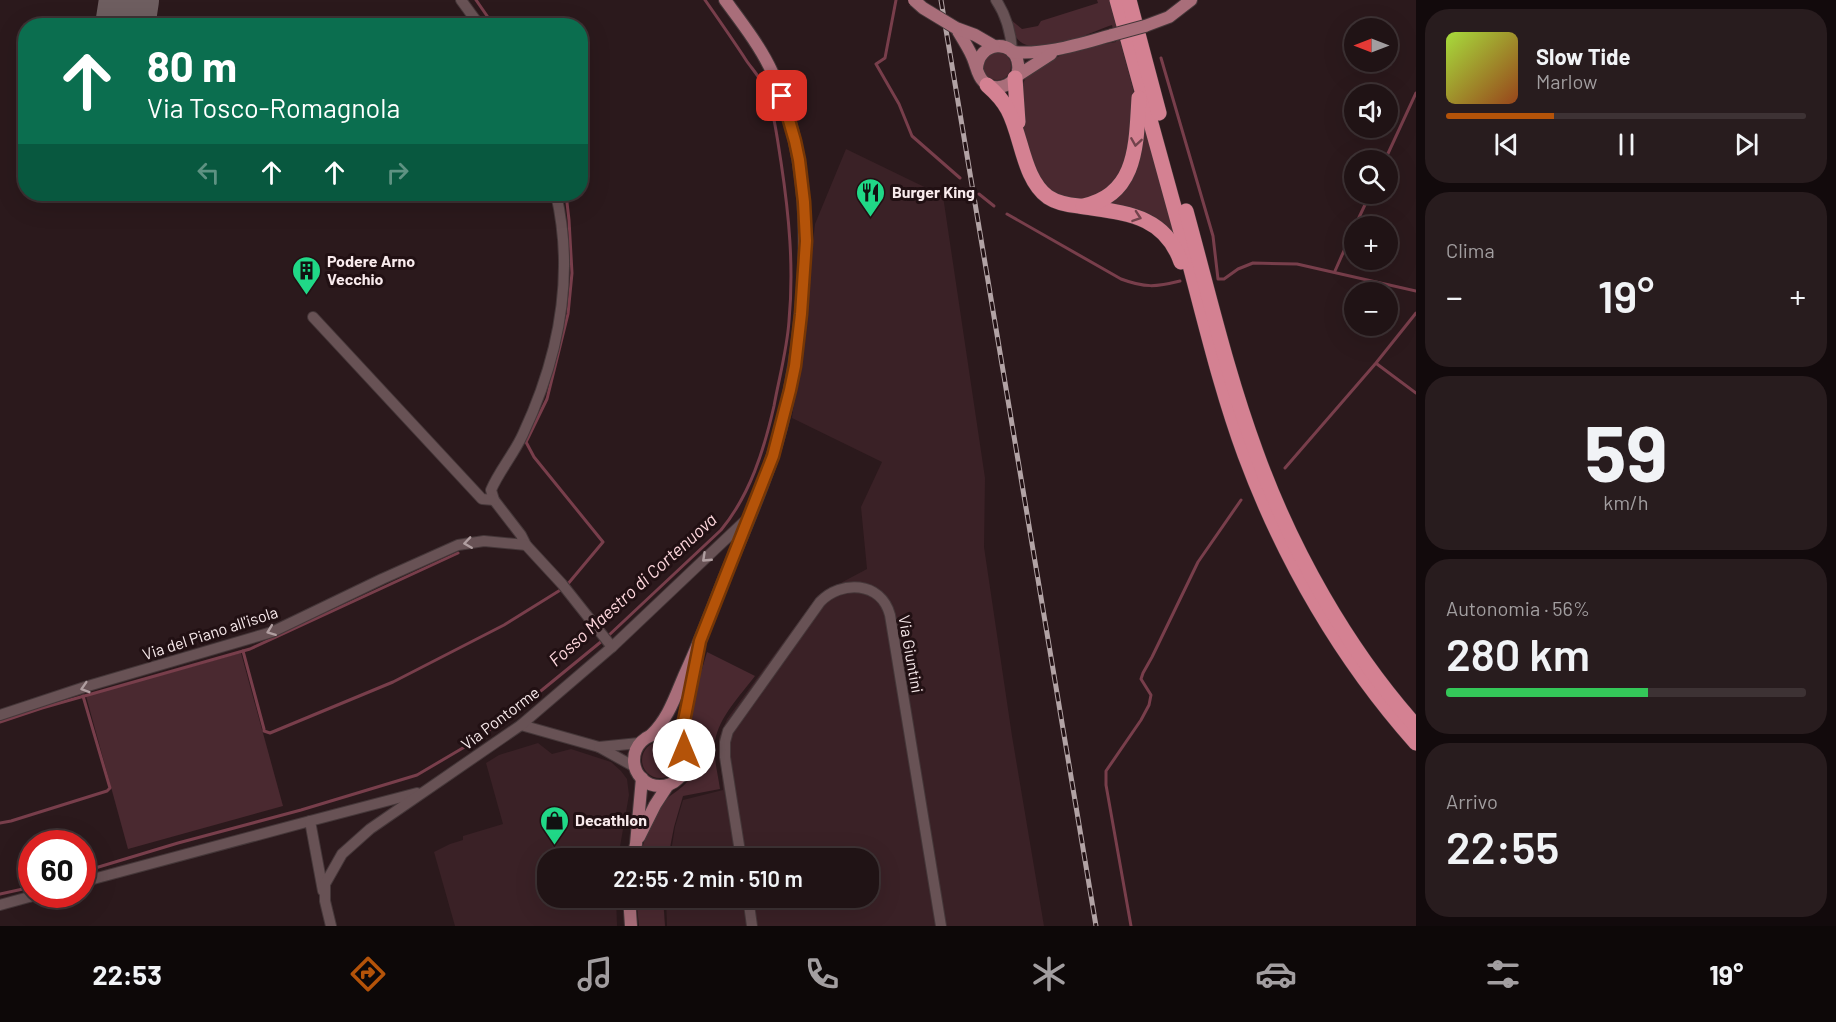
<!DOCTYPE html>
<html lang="it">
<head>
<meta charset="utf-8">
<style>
  body { margin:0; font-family:Barlow,sans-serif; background:#281c1e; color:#f1f3f6; height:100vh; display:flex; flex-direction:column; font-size:22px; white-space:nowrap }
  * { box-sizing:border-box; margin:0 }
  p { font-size:20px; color:#a29ea0 }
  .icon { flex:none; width:33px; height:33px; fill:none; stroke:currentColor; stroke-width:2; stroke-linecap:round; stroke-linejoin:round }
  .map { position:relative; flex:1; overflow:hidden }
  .details { display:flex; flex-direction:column; gap:9px; padding:9px; background:#120a0c; width:420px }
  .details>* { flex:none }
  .hud { position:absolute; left:18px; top:18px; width:570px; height:183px; border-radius:24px; box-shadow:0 6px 24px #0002,0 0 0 2px #3d3234; background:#0b6e4f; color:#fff; overflow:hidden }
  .needle { width:39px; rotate:270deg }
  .fabs { position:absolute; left:1344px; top:18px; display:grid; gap:12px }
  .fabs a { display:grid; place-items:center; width:54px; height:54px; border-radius:50%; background:#201315; box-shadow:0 6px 24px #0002,0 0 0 2px #3d3234; font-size:30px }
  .speed { position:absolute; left:18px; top:830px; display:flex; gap:12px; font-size:30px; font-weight:700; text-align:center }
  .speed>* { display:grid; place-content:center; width:78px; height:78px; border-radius:50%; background:#201315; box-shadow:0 6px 24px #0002,0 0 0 2px #3d3234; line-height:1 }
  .speed .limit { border:9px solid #d22; background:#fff; color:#111 }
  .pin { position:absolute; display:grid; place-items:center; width:51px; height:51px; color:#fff; margin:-26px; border-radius:12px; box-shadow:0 3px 9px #0006 }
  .me { position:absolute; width:66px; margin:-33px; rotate:0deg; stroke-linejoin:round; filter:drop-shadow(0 0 4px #0008) }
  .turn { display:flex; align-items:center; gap:21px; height:126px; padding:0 30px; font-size:27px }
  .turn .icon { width:78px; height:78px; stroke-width:2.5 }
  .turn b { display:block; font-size:42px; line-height:51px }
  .lanes { display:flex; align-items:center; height:57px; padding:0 30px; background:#0003; justify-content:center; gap:30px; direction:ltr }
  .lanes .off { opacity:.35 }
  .big { font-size:45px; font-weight:600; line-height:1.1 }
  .details .widget { flex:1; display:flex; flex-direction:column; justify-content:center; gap:9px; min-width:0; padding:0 21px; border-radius:24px; background:#281c1e }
  .details .dial { align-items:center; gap:0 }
  .dial b { font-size:78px; line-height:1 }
  .song { display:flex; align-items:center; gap:18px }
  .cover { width:72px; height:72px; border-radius:9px; background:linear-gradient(135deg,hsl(80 70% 55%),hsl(20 70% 35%)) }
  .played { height:6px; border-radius:3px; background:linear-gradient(90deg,#b45309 30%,#3d3234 30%) }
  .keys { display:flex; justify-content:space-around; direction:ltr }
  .heat { display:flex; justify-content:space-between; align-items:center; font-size:33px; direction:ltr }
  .charge { height:9px; border-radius:4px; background:linear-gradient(90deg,#34c759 56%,#3d3234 0) }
  .trip { position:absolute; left:537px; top:848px; width:342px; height:60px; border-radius:24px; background:#201315; box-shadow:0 6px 24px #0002,0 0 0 2px #3d3234; font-weight:600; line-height:60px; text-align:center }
  .dock { display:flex; height:96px; justify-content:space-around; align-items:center; background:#0d0808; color:#a29ea0 }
  .dock .icon { width:42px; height:42px }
  .dock .selected { color:#b45309 }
  .dock b { font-size:27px; color:#f1f3f6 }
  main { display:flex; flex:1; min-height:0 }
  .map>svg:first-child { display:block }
  .built { fill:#3a2126 }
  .green { fill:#4a2930 }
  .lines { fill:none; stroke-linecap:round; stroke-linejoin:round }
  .stream { stroke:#783e4b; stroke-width:3 }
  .runway { stroke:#6e5e60; stroke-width:60 }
  .minor-casing { stroke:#453739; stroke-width:12 }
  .major-casing { stroke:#453739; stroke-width:14 }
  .highway-casing { stroke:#453739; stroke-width:16 }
  .minor { stroke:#685255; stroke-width:10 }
  .major { stroke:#a96e7a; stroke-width:12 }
  .highway { stroke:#d48192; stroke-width:15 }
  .rail-casing { stroke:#b2a3a5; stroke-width:5 }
  .rail { stroke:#211013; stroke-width:3; stroke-dasharray:9; stroke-linecap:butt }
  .major-bridge-casing { stroke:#453739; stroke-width:14; stroke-linecap:butt }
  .major-bridge { stroke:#a96e7a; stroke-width:12 }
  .oneway { stroke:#72434c }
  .oneway2 { stroke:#b09ea0 }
  .route-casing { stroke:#753606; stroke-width:15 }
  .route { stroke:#b45309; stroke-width:10 }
  .labels { text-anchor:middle; stroke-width:6; stroke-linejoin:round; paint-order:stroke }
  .poi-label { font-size:16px; font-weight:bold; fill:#f8eaec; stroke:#211013; text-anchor:start }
  .street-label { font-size:16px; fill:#f8eaec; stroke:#211013 }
  .water-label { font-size:18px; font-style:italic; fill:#fed7dd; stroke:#211013 }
</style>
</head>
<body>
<main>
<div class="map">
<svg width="1416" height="926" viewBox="0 0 1416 926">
  <rect width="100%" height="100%" fill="#2b191c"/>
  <g class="built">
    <polygon points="107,0 152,0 148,25 103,25"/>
    <polygon points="846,149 943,196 985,478 984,547 1012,736 1044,926 667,926 666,897 868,897 868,858 670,858 675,827 683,800 723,790 719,738 727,719 818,595 867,569 861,507 882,462 792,418 815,224"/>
    <polygon points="538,743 552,754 571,749 611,762 621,771 627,779 629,795 618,858 548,858 548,897 616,897 617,926 455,926 434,852 450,844 463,840 463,836 503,824 486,763 499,755"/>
  </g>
  <g class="green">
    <path d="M 1097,0 L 1109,0 L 1134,92 L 1135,117 L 1121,179 L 1095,200 C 1080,199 1063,201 1051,191 C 1030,177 1011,96 1027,76 C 1043,56 1091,46 1116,42 L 1112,25 C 1091,32 1032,62 1016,37 C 1012,33 1012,25 1010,19 L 1022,29 L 1038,26 L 1041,21 L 1098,3 Z"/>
    <circle cx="997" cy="66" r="14"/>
    <polygon points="1145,124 1178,240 1105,204"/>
    <path d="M 707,652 L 755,676 C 740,696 719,717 715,741 C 713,757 718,774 720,789 L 683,796 L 674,827 L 668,858 L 640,858 C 644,838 654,810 670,796 C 678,790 688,784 692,774 C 698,762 691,750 690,738 C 687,711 700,678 707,652 Z"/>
    <polygon points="241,653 283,806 128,849 86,696"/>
    <circle cx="660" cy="760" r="18"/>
    <polygon points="636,897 663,897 665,926 639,926"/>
  </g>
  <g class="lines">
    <g class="stream">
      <polyline points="476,0 494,26"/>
      <polyline points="896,0 885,58 876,64 899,104 912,136 960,178"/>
      <polyline points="1161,58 1213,236 1218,279 1224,279 1238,269 1253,263 1297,264 1416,291"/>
      <polyline points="1385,160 1416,93"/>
      <polyline points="566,194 569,220 572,273 568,314 547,399 526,442 534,457 603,542 567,585"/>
      <polyline points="979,194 994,206"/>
      <path d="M 1007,214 L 1121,279 C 1145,288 1156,287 1180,281"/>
      <polyline points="1355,226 1370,194"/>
      <polyline points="1335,271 1354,228"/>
      <polyline points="1377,364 1416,393"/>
      <polyline points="1285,468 1376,363 1416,313"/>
      <polyline points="243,651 264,729 264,731 270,733 393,682 504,625 562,589"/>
      <polyline points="0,722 42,708 250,649 458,553"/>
      <polyline points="0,823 11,821 107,791 110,788 83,696"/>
      <path d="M 82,872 L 178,843 L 301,810 L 417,775 L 473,742 L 542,690 L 608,636 L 721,530 C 750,495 764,450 774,406 C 779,378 787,350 789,321 C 794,267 789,215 781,162 C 777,137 774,110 764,87 C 760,77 752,69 746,60 C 733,40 719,20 705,0"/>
      <polyline points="0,894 32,887"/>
      <polyline points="1131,926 1106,785 1106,771 1141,720 1149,705 1151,695 1141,679 1143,673 1152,657 1198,562 1241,500"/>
    </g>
    <polyline class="runway" points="125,26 129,0"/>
    <defs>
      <g id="minor">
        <polyline points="461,0 480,26"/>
        <path d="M 996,0 C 1006,15 1011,33 1012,51"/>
        <path d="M 556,194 C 575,276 558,359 523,434 C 514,454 499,471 491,490 L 494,500 L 521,535 L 526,545 L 562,584 L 612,647"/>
        <polyline points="313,317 482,499 494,500"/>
        <polyline points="0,715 88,686 272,632 382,579 458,545 484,541 526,545"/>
        <polyline points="521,725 599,747 635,767"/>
        <polyline points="599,747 639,743"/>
        <path d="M 741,858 L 725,757 L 725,742 L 728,731 L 820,602 C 841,580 881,581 890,615 L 941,926"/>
        <polyline points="82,882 310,821"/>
        <polyline points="323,891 310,821 417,793"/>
        <polyline points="748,897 752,926"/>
        <polyline points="0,905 40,894"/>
        <polyline points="331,926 325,901 325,884 342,854 370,829 521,725 612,647 748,518"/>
      </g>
      <g id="major">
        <polyline points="1145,26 1169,17 1191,0"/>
        <path d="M 956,28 C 962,38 968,47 972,56 C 976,64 977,75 983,81 C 997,95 1021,83 1018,64 C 1015,38 978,41 977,69"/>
        <polyline points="956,28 975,35 994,46"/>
        <path d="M 1012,52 C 1047,55 1079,44 1112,35"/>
        <polyline points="1017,76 1051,54"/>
        <circle cx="660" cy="760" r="26"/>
        <path d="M 651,735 C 668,719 675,697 684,676 C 698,646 710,615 722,584 C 739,542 758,501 772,458 C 786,416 794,373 799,330 C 809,243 809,153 772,72 C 760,46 742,23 725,0"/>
        <polyline points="684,749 684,721 696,663"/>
        <polyline points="639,837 655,805 668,785"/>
        <polyline points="633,858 636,844 642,778"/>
        <polyline points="629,897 631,926"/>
      </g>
      <g id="highway">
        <path d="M 1117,0 C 1141,85 1164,170 1187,254 C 1205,321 1221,390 1245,455 C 1284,560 1342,660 1416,743"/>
        <polyline points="1129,0 1159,113"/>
        <polyline points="1015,78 1018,122"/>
        <path d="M 987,85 C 995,92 1003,100 1008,110 C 1022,136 1023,179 1048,197 C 1057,203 1068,205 1079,206 C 1122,213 1164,213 1181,262"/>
        <path d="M 1083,206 C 1138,195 1136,143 1139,98"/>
        <path d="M 1186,211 C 1208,291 1227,374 1256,452 C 1291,549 1347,649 1416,726"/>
      </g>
    </defs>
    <use href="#minor" class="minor-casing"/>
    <use href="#major" class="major-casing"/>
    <use href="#highway" class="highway-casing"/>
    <use href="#minor" class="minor"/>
    <use href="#major" class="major"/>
    <use href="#highway" class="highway"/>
    <defs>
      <polyline id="rail" points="941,0 1096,926"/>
    </defs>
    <use href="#rail" class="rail-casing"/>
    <use href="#rail" class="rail"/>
    <defs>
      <g id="major-bridge">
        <polyline points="914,0 923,8 956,28"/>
        <polyline points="1112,35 1145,26"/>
      </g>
    </defs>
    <use href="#major-bridge" class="major-bridge-casing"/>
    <use href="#major-bridge" class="major-bridge"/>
  </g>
  <defs><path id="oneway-chevron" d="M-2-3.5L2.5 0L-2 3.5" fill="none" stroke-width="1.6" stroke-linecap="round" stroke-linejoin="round" transform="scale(1.5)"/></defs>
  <g class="oneway">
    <use href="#oneway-chevron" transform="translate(1136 142) rotate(99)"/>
    <use href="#oneway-chevron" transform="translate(1137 217) rotate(19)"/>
  </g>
  <g class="oneway2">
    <use href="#oneway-chevron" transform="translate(468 543) rotate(172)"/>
    <use href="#oneway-chevron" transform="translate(706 558) rotate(137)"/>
    <use href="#oneway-chevron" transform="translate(271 631) rotate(159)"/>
    <use href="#oneway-chevron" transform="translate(85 688) rotate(163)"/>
  </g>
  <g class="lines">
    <defs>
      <polyline id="route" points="684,750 684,721 700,641 773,456 790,390 795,366 801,314 806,241 804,202 799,160 795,141 782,96"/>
    </defs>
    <use href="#route" class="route-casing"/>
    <use href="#route" class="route"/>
  </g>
  <defs>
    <symbol id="restaurant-pin" viewBox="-11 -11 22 30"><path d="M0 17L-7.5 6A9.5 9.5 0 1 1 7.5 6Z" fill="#20d887" stroke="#211013"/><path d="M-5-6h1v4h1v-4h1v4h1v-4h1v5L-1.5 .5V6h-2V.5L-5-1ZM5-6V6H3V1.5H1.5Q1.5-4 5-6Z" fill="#111"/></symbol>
    <symbol id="building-pin" viewBox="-11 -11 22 30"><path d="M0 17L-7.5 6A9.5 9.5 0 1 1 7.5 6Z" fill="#20d887" stroke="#211013"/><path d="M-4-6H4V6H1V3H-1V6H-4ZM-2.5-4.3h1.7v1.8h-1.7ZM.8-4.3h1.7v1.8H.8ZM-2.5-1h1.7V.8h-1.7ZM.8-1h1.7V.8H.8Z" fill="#111"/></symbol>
    <symbol id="shop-pin" viewBox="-11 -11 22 30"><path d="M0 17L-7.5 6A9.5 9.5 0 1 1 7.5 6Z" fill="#20d887" stroke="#211013"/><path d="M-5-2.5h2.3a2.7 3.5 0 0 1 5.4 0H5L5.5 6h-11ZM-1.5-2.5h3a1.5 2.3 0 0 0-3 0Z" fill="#111"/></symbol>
  </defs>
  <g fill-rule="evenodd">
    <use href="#restaurant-pin" x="854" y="176" width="33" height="45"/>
    <use href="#building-pin" x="290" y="254" width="33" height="45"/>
    <use href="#shop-pin" x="538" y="804" width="33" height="45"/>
  </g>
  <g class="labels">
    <g class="poi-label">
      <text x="892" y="198">Burger King</text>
      <text x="327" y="267">Podere Arno<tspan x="327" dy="18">Vecchio</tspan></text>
      <text x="575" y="826">Decathlon</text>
    </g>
    <g class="street-label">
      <text transform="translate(210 633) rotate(-18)" y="6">Via del Piano all'isola</text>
      <text transform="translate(911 654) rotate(80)" y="6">Via Giuntini</text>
      <text transform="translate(500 718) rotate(-37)" y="6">Via Pontorme</text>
    </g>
    <g class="water-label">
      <text transform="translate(633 590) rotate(-42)" y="6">Fosso Maestro di Cortenuova</text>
    </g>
  </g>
</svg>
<div class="fabs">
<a><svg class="needle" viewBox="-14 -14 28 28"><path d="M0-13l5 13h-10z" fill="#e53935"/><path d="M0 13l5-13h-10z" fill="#a29ea0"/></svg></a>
<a><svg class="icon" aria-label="sound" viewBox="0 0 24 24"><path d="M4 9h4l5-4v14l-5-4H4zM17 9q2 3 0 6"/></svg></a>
<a><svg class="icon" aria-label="search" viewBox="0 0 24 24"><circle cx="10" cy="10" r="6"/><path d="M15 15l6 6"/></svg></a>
<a>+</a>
<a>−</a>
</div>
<div class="speed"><div class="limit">60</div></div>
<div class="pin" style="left:782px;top:96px;background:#d93025"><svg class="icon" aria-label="arrive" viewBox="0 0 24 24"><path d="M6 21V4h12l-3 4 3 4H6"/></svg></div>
<svg class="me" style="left:684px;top:750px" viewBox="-20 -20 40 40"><circle r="19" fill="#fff"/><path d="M0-13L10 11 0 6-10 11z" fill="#b45309"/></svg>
<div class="trip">22:55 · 2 min · 510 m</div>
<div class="hud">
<div class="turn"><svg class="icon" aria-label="ahead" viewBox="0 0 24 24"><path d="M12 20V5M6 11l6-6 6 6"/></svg><div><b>80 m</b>Via Tosco-Romagnola</div></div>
<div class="lanes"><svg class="icon off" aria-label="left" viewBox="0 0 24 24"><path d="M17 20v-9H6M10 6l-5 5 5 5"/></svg><svg class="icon" aria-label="ahead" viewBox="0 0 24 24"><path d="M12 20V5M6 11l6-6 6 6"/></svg><svg class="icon" aria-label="ahead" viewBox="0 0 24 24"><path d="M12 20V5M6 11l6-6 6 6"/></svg><svg class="icon off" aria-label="right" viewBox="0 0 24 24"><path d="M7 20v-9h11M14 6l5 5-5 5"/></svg></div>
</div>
</div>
<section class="details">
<div class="widget">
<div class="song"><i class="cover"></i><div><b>Slow Tide</b><p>Marlow</p></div></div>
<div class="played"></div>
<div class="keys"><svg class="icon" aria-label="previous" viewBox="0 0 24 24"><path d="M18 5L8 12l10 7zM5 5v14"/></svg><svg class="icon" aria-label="pause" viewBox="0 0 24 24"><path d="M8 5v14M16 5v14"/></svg><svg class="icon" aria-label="next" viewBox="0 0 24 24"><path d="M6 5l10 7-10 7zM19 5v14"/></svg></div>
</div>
<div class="widget"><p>Clima</p>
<div class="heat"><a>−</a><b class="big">19°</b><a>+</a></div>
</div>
<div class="widget dial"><b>59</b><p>km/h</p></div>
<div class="widget"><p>Autonomia · 56%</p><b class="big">280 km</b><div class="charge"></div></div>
<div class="widget"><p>Arrivo</p><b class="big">22:55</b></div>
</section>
</main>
<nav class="dock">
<b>22:53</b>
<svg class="icon selected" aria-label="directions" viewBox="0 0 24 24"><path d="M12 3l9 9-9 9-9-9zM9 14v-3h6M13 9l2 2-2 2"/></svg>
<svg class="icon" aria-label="music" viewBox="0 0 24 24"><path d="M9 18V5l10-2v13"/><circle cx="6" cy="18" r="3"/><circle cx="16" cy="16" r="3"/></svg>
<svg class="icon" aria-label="phone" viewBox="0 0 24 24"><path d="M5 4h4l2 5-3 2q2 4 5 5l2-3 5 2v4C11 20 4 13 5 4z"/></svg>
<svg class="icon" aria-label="climate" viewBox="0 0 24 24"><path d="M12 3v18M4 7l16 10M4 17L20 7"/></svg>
<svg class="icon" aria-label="car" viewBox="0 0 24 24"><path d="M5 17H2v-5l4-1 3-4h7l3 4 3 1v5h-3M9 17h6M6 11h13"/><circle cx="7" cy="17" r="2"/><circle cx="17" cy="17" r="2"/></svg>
<svg class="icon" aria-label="filters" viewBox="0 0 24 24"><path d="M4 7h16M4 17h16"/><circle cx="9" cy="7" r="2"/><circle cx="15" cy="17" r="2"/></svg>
<b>19°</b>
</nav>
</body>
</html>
